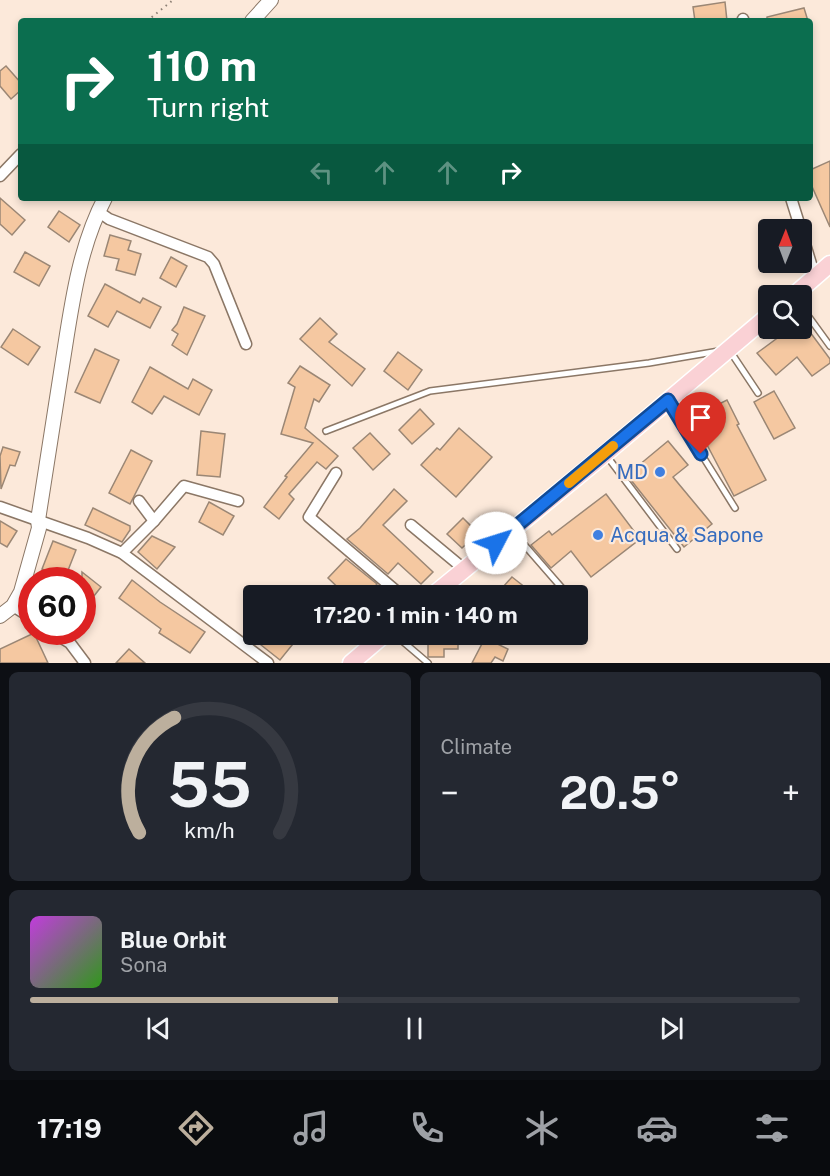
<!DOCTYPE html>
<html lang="en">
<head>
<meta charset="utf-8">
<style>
  body { margin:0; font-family:"Public Sans",sans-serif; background:#242831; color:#f1f3f6; height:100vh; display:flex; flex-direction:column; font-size:22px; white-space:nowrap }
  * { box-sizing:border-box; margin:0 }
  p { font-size:20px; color:#9ea1a6 }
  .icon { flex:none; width:33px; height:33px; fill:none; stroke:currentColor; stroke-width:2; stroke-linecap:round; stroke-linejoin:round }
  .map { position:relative; height:663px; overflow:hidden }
  .details { display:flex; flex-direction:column; gap:9px; padding:9px; background:#0d0f14; flex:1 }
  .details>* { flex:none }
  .top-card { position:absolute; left:18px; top:18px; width:795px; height:183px; border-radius:6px; box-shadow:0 3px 9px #0003; background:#0b6e4f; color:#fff; overflow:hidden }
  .needle { width:39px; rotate:1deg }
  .fabs { position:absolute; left:758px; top:219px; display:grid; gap:12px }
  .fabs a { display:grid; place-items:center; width:54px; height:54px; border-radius:6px; background:#171b24; box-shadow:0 3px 9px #0003; font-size:30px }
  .speed { position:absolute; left:18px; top:567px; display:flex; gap:12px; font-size:30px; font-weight:700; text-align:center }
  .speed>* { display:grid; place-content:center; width:78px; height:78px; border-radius:50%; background:#171b24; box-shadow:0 3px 9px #0003; line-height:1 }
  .speed .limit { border:9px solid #d22; background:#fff; color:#111 }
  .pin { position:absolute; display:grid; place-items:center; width:51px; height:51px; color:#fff; margin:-62px -26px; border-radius:50% 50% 50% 0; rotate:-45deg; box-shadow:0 0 6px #0007 }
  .pin .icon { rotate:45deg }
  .me { position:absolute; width:66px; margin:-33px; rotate:50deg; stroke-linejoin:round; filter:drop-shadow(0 0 4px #0008) }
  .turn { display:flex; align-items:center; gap:21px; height:126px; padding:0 30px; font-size:27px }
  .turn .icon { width:78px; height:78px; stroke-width:2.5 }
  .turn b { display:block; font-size:42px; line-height:51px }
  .lanes { display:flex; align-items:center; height:57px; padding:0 30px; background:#0003; justify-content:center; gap:30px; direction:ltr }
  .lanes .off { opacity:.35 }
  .big { font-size:45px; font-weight:700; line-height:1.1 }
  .details .widget { flex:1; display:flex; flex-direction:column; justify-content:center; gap:9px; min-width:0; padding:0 21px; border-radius:9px; background:#242831 }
  .details .dial { align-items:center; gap:0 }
  .dial svg { height:156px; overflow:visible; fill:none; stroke:#363941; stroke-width:7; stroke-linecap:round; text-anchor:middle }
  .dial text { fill:#f1f3f6; stroke:none }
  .song { display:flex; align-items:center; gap:18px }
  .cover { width:72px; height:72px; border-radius:9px; background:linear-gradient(135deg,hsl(290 70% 55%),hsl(110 70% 35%)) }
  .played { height:6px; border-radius:3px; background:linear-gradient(90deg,#bcaf9d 40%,#363941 40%) }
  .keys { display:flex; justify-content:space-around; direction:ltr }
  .heat { display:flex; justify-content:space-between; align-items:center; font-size:33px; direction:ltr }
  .details .tiles { flex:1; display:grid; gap:9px; grid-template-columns:1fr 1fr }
  .widget:last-child { grid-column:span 2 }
  .trip { position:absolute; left:243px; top:585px; width:345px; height:60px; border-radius:6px; background:#171b24; box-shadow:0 3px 9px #0003; font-weight:700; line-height:60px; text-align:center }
  .menu { display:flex; height:96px; justify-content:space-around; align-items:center; background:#090b0e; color:#9ea1a6 }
  .menu .icon { width:42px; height:42px }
  .menu .active { color:#bcaf9d }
  .menu b { font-size:27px; color:#f1f3f6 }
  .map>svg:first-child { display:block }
  .building { fill:#f5c8a1; stroke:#9b8775; stroke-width:1.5 }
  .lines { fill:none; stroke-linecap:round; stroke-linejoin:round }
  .service-casing { stroke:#8b7766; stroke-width:8 }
  .minor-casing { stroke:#8b7766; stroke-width:13 }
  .tertiary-casing { stroke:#8b7766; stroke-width:16 }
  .primary-casing { stroke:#fff; stroke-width:19 }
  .path { stroke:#8c7f74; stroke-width:2; stroke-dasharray:1.5 4.5; stroke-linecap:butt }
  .service { stroke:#fff; stroke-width:5 }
  .minor { stroke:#fff; stroke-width:10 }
  .tertiary { stroke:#fff; stroke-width:14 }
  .primary { stroke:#fad1d5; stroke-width:16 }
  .route-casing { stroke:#114b97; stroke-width:15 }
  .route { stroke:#1a73e8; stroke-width:10 }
  .slow { stroke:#f59e0b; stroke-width:10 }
  .shop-dot { fill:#3f7fe0; stroke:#fce9da; stroke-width:2 }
  .labels { text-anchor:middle; stroke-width:4.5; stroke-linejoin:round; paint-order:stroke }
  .shop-label { font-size:20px; fill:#366cbe; stroke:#fce9da; text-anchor:end }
</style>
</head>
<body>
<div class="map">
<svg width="830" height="663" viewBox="0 0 830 663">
  <rect width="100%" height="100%" fill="#fce9da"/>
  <g class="building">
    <polygon points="725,2 727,21 695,21 693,7"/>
    <polygon points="804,8 808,21 767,21 767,17"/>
    <polygon points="6,66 21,83 21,90 11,99 0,86 0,71"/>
    <polygon points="830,161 830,227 810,182 810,170"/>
    <polygon points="0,198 25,220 12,235 0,224"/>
    <polygon points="59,211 80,225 69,242 48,227"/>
    <polygon points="110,235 131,241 128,250 141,254 135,275 116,270 119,259 104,256"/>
    <polygon points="25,252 50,266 39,286 14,272"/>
    <polygon points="171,257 187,266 176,287 160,278"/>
    <polygon points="105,284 140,303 143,298 161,307 150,328 117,311 108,327 88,316"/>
    <polygon points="184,307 205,316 187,355 172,345 178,334 172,330 177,324"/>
    <polygon points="320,318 337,334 329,342 365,369 352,386 300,339"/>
    <polygon points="791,328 807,328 830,359 830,363 812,376 797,357 776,375 757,353"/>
    <polygon points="13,329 40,347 28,365 1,347"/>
    <polygon points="95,349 119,360 100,403 75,392"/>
    <polygon points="398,352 422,370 408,390 384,371"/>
    <polygon points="300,366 330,385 319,402 314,399 305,428 338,456 326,469 317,462 289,494 294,499 279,519 264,507 287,477 285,476 313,443 281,434 295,387 288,383"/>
    <polygon points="150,367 188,389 193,379 212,390 199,415 164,396 152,414 132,402"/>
    <polygon points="774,391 795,428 774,439 754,402"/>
    <polygon points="727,400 739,424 737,425 766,480 734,496 705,441 702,443 689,419"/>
    <polygon points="420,409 434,424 412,444 399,430"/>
    <polygon points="459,428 492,457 456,497 421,465 437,448 440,450"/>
    <polygon points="201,431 225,434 220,477 197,475"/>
    <polygon points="370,433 390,454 373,470 353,448"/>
    <polygon points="668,441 688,465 673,477 712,524 684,547 627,475"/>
    <polygon points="3,447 20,452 15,466 10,465 1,489 0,456"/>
    <polygon points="131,450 152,461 130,504 109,493"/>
    <polygon points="394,489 407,501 383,525 433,572 421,584 398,563 388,574 347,539 360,528"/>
    <polygon points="606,494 640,539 591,577 571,551 551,568 531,545 549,531 552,535"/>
    <polygon points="209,502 234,516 223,535 199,522"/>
    <polygon points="93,508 130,526 130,530 122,542 85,525"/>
    <polygon points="463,518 478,533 462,548 447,534"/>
    <polygon points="0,521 17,531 7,547 0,543"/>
    <polygon points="152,536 175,547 157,569 138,552"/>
    <polygon points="53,541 76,550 65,578 42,569"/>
    <polygon points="346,559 377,584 372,590 378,596 347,596 328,578"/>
    <polygon points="82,572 101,587 82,611"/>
    <polygon points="512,577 526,588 517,596 495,596"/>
    <polygon points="132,580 160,602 205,632 190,653 159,633 161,629 119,598"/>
    <polygon points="34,633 48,663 0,663 0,649"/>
    <polygon points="262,634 301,634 280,660 256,641"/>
    <polygon points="440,634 458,634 458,649 444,649 444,657 428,657 428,641 440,641"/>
    <polygon points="485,638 508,649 503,661 495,657 491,663 472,663"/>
    <polygon points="129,649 145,663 116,663"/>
  </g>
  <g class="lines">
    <defs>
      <g id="service">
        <polyline points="801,306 830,346"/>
        <polyline points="730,351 758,393"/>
        <polyline points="670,404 735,508"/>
        <polyline points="326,431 430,391 649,363 719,351"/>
        <polyline points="606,455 677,549"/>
        <polyline points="514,533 568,595"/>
        <polyline points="394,634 428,663"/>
      </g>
      <g id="minor">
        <polyline points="743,21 743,19"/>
        <polyline points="0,176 21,154"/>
        <polyline points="791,198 801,230"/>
        <polyline points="99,212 109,219 208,257 214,264 246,344"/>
        <polyline points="801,231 815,277"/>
        <polyline points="336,473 309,517 402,596"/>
        <polyline points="139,501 154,521"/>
        <polyline points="0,507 88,538 122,553 268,663"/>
        <polyline points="411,525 464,569"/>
        <polyline points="122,553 154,521 184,486 238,501"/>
        <polyline points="13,606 32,618"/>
        <polyline points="52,632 70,643 85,663"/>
      </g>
      <g id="tertiary">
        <polyline points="252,21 271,0"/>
        <path d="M 0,616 L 13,606 L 21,592 L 39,528 L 38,520 C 46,469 54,417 62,366 C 71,310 78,249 105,198"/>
      </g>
      <g id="primary">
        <polyline points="793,296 830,264"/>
        <polyline points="432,596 605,454 768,316"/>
        <polyline points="351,663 385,634"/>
      </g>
    </defs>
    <use href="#service" class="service-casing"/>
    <use href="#minor" class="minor-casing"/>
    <use href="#tertiary" class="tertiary-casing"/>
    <use href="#primary" class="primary-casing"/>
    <polyline class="path" points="147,21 173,0"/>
    <use href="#service" class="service"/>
    <use href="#minor" class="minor"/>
    <use href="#tertiary" class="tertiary"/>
    <use href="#primary" class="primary"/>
  </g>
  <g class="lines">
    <defs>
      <polyline id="route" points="496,543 668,400 701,454"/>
    </defs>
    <use href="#route" class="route-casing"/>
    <use href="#route" class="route"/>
    <polyline class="slow" points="569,483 613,446"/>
  </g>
  <g class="shop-dot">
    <circle cx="660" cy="472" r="6"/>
    <circle cx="598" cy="535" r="6"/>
  </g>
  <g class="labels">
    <g class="shop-label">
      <text x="648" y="479">MD</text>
      <text x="610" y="542" text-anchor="start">Acqua &amp; Sapone</text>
    </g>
  </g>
</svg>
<div class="fabs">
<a><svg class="needle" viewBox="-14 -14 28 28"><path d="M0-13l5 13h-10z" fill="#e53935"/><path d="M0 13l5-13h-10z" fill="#9ea1a6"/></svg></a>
<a><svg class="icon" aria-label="search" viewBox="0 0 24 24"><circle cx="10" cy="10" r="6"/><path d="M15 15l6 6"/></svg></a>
</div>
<div class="speed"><div class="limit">60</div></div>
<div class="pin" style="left:701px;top:454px;background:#d93025"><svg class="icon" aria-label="arrive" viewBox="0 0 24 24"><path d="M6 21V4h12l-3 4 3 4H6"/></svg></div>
<svg class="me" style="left:496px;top:543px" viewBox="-20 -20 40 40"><circle r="19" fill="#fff"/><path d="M0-13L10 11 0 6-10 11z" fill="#1a73e8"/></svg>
<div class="trip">17:20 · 1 min · 140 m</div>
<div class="top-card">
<div class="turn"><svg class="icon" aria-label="right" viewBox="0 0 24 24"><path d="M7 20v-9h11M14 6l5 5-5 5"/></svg><div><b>110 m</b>Turn right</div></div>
<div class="lanes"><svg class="icon off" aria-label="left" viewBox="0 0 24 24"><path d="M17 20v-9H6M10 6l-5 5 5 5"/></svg><svg class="icon off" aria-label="ahead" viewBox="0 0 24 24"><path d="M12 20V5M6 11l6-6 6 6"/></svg><svg class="icon off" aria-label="ahead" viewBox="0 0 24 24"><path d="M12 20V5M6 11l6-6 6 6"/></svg><svg class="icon" aria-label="right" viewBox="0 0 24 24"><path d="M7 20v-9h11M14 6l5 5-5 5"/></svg></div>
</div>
</div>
<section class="details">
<div class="tiles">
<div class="widget dial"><svg viewBox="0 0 100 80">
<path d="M14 69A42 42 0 1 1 86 69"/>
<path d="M14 69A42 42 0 0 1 32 10" stroke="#bcaf9d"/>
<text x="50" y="56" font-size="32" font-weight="700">55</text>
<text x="50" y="72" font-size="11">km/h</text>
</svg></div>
<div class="widget"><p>Climate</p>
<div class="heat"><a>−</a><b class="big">20.5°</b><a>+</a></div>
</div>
<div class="widget">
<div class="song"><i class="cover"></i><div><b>Blue Orbit</b><p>Sona</p></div></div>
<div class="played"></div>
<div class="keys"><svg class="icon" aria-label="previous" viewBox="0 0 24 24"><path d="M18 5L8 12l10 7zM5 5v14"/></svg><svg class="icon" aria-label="pause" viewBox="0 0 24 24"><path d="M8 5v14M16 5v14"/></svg><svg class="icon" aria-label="next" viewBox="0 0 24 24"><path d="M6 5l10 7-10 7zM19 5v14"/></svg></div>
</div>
</div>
</section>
<nav class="menu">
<b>17:19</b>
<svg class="icon active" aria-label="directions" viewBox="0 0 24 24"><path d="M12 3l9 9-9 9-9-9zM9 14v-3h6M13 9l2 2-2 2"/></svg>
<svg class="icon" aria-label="music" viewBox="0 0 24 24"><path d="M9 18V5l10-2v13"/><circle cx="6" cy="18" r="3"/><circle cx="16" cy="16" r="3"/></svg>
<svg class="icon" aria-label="phone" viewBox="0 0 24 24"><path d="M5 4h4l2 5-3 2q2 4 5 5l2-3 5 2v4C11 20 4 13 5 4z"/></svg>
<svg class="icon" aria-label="climate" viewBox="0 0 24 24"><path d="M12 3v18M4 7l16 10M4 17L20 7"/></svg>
<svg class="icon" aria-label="car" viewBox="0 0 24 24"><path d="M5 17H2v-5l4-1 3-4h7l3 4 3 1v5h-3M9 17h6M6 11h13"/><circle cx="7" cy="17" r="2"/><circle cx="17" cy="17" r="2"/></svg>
<svg class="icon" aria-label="filters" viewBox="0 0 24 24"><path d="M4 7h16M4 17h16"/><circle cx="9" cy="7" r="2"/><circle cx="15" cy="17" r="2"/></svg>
</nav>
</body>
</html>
